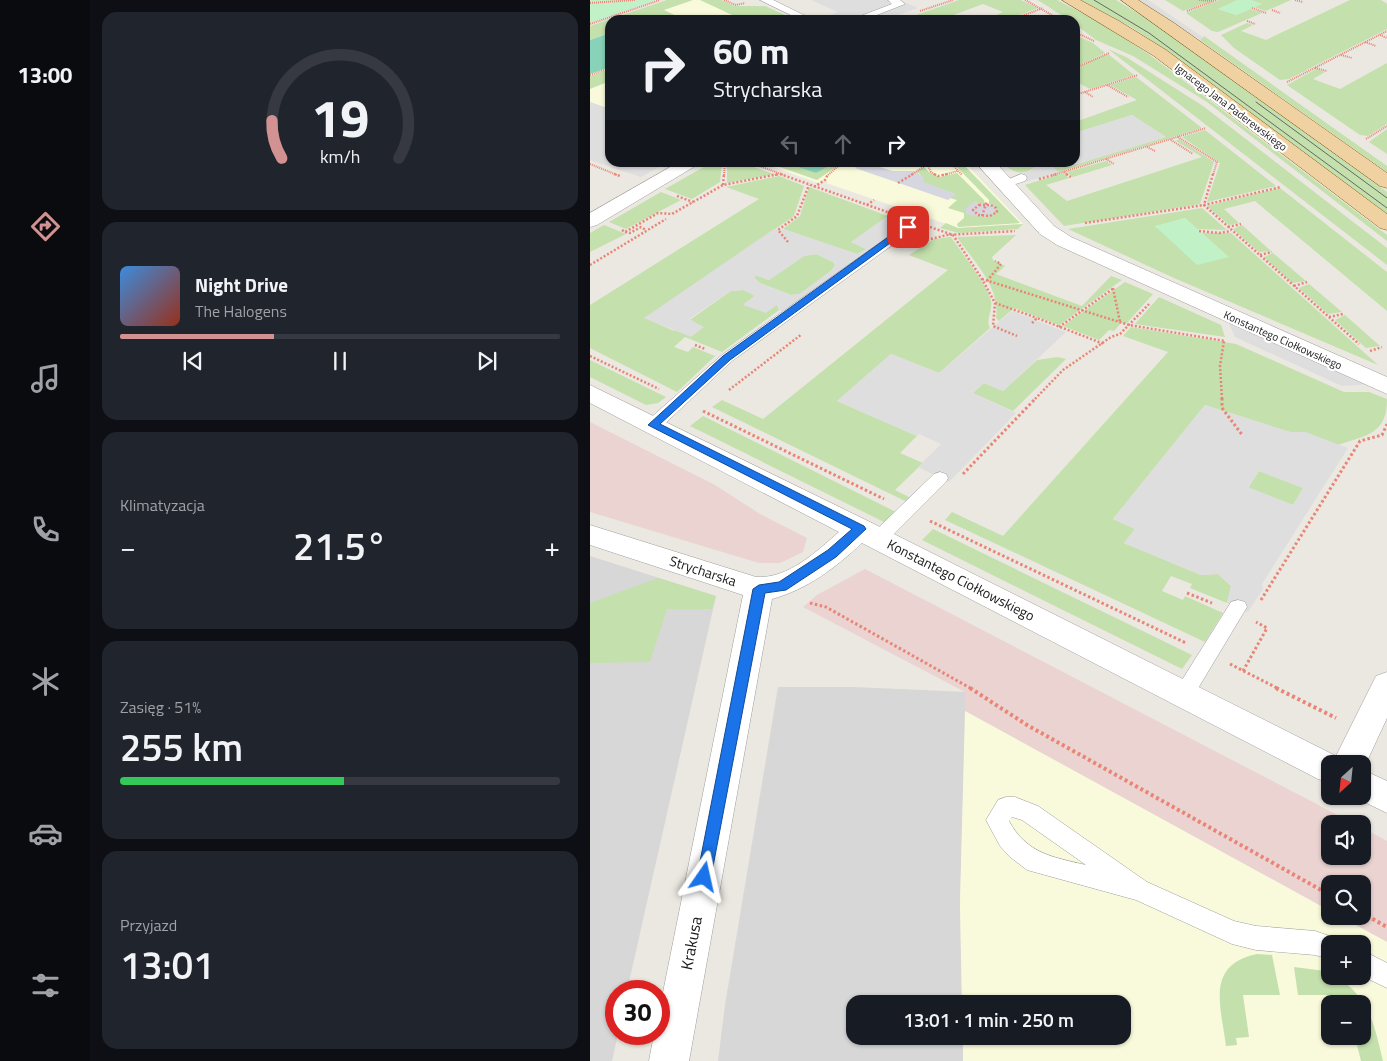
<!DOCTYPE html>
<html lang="pl">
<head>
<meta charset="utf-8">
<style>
  body { margin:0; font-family:"Titillium Web",sans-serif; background:#20242c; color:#f1f3f6; height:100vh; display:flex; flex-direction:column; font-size:19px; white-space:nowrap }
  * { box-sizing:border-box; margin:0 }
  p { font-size:16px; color:#9ea1a6 }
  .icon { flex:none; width:28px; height:28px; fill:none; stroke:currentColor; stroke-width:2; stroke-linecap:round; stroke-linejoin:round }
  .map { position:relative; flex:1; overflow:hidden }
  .details { display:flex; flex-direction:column; gap:12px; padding:12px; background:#0d0f14; width:500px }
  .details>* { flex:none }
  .banner { position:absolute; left:15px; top:15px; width:475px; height:152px; border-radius:15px; box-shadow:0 1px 4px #0004; background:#171b24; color:#f1f3f6; overflow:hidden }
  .needle { width:32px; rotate:207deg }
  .fabs { position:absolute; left:731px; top:755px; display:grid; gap:10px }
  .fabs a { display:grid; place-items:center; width:50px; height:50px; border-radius:10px; background:#171b24; box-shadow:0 1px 4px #0004; font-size:25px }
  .speed { position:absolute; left:15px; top:980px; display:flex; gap:10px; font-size:25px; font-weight:700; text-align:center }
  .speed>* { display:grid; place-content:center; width:65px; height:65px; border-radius:50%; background:#171b24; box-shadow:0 1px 4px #0004; line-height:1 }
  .speed .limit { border:8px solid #d22; background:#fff; color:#111 }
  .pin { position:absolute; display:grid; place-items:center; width:42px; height:42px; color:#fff; margin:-21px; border-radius:10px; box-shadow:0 2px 8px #0006 }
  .me { position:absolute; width:55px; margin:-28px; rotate:11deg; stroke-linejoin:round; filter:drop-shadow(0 0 4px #0008) }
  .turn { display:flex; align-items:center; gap:18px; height:105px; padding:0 25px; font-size:22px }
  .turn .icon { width:65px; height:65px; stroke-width:2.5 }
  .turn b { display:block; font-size:35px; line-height:42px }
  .lanes { display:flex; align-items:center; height:48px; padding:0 25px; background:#0003; justify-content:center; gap:25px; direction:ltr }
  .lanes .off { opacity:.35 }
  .big { font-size:38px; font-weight:600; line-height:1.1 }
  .details .card { flex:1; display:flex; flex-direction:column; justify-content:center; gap:8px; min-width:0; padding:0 18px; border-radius:15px; background:#20242c }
  .details .dial { align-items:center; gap:0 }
  .dial svg { height:130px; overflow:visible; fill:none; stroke:#363941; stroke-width:7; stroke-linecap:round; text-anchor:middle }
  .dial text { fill:#f1f3f6; stroke:none }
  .song { display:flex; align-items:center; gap:15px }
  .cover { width:60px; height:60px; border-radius:8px; background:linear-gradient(135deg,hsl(210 70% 55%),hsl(10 70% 35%)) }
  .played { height:5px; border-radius:2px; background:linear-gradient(90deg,#d39292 35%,#363941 35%) }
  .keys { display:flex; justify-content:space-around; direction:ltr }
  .heat { display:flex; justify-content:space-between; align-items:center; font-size:28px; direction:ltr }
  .charge { height:8px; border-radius:4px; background:linear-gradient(90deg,#34c759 51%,#363941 0) }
  .trip { position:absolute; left:256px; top:995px; width:285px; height:50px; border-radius:15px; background:#171b24; box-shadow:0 1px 4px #0004; font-weight:600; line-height:50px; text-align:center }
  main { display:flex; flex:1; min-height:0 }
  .dock { display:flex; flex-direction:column; width:90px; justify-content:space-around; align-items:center; background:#090b0e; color:#9ea1a6 }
  .dock .icon { width:35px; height:35px }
  .dock .on { color:#d39292 }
  .dock b { font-size:22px; color:#f1f3f6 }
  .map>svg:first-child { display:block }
  .residential { fill:#d8d7d7 }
  .commercial { fill:#ead3d1 }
  .education { fill:#f9fadb; fill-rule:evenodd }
  .grass { fill:#c4e0ac }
  .park { fill:#c1f2c7 }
  .pitch { fill:#87d2b8 }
  .parking { fill:#dedede; fill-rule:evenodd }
  .plaza { fill:#d6d6e0 }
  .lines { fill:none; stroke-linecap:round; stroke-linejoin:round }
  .lane-casing { stroke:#9e9e9e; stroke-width:1 }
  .street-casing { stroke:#9e9e9e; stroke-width:1 }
  .primary-casing { stroke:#805f11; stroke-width:1 }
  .path-far3 { stroke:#e88575; stroke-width:2; stroke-dasharray:1 1; stroke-linecap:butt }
  .path-far2 { stroke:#e88575; stroke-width:2.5; stroke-dasharray:2 2; stroke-linecap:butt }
  .path-far1 { stroke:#e88575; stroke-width:3; stroke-dasharray:2.5 2.5; stroke-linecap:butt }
  .path { stroke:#e88575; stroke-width:4; stroke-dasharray:3 3; stroke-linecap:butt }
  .lane { fill:#fff; fill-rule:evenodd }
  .street { fill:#fff; fill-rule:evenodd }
  .primary { fill:#f0d1a1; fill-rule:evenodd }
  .tram { stroke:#686868; stroke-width:1 }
  .route { fill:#1a73e8; stroke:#114b97 }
  .labels { text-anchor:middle; stroke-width:4.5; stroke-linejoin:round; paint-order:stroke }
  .far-street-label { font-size:11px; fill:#1a1a1a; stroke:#fff }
  .street-label { font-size:14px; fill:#1a1a1a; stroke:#fff }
  .near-street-label { font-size:16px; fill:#1a1a1a; stroke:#fff }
</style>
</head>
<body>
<main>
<nav class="dock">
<b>13:00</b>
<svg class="icon on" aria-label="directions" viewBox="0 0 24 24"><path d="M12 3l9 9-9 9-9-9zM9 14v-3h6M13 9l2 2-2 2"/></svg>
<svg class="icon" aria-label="music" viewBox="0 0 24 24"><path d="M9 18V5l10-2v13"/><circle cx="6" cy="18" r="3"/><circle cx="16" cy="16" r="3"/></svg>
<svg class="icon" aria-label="phone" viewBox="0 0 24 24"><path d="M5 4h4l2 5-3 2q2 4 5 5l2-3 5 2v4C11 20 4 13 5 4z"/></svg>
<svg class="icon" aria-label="climate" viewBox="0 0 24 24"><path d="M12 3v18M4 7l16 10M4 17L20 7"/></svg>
<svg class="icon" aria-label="car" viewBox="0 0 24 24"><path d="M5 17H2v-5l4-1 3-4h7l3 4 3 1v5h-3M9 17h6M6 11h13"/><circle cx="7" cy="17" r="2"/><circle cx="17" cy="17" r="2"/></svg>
<svg class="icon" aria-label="filters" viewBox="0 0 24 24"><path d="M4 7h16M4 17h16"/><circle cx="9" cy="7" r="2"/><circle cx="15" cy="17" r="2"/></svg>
</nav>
<section class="details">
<div class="card dial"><svg viewBox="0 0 100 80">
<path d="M14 69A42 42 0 1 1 86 69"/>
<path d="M14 69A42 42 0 0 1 8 46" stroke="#d39292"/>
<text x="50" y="56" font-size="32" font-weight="700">19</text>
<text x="50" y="72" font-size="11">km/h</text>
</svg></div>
<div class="card">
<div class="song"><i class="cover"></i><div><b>Night Drive</b><p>The Halogens</p></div></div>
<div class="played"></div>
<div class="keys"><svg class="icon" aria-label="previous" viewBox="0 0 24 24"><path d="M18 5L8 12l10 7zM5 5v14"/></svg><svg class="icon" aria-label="pause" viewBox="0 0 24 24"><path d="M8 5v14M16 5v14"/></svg><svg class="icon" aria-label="next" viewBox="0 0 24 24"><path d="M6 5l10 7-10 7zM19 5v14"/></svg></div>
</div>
<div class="card"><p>Klimatyzacja</p>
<div class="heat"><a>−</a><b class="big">21.5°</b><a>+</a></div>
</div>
<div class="card"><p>Zasięg · 51%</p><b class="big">255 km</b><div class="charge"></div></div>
<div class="card"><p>Przyjazd</p><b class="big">13:01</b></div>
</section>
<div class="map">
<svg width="797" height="1061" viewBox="0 0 797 1061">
  <rect width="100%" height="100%" fill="#ebe8e1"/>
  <g class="residential">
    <polygon points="0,556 126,596 37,991 26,991 28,1034 22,1061 0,1061"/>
    <polygon points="188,687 264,687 376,692 370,904 372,1004 265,1004 265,1036 373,1036 373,1061 128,1061 135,1005"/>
  </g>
  <g class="commercial">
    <polygon points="0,422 125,485 170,514 217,538 213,552 190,563 169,563 0,512"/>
    <polygon points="275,569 765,824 740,824 740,856 772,856 773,828 797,841 797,942 749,916 772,916 772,884 740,884 740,911 375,711 375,692 213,607 227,595"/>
  </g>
  <g class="education">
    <polygon points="87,0 127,0 145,7 203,20 29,20"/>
    <polygon points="20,23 20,109 0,102 0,30"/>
    <polygon points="172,163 375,163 433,224 368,228 236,183 238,181 233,180 228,183"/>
    <path d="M 375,711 L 740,911 L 740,916 L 749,916 L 797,942 L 797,1061 L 373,1061 L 373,1036 L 532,1036 L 532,1004 L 372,1004 L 370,904 ZM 740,944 L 772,944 L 772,976 L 740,976 ZM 740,1004 L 772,1004 L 772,1036 L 740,1036 Z"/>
  </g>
  <g class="grass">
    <polygon points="77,0 103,0 74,10 95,20 72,20 68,18 61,20 20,20 20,33 0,40 0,26"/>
    <polygon points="110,0 131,0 145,6 175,6 206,20 153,20"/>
    <polygon points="369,0 431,0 448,8 416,20 399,18 413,12 393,4 350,20 312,20"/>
    <path d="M 447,0 L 467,0 L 511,23 L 560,55 L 797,235 L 797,241 L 617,102 L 543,56 L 506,40 L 485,24 L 485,20 C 476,20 457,5 447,0 Z"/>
    <polygon points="491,0 526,0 554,17 797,192 797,214 580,53 541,27"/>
    <polygon points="575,0 623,0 593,11"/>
    <polygon points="629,0 648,0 628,9 646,15 660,9 672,13 628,32 622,31 596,13"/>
    <polygon points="661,0 701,0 676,11 664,7 671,4"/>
    <polygon points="760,0 791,0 797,4 797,29 699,79 690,80 644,48 631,35 657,23 663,25 651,31 676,40"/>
    <polygon points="485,35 503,43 515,53 485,67"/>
    <polygon points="614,36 797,166 797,172 610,40"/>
    <polygon points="518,49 536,57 613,106 797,248 797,265"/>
    <polygon points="518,54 544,75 500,89 485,81 485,70 500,61"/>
    <polygon points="797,63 797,124 778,136 770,135 697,85 726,69 735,72 723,79 750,89"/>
    <polygon points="20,69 20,81 0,89 0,76"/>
    <polygon points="546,77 612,128 469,172 460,165 471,163 477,167 576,137 542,115 485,133 485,122 547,100 520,85"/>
    <polygon points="797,129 797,154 779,142"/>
    <polygon points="615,130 686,186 617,202 630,163 592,137"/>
    <polygon points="589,139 624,162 610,204 474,226 435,185 473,173 479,178 456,185 477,201 612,157 586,141"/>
    <polygon points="516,161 522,165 483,177 477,172"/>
    <polygon points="121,163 132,163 130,182 102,199 75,189"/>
    <polygon points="137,163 152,163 184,174 137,183"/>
    <polygon points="178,163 252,163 227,180"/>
    <polygon points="363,163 372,163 430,223 368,227 367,224 374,218 374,213 358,208 367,200 360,198 365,194 332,182 330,174 325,172 334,167 339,172 350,177 367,173 394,200 395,204 389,204 383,213 393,217 404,205 399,204 399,200"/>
    <path d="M 432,163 L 437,165 L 449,163 C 438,175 426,176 414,164 Z"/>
    <polygon points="189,176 214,186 204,216 55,318 84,331 141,291 153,290 166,295 154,304 187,305 189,310 132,352 95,337 84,347 98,352 103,347 125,356 87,392 0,348 0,305 169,199 136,187"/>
    <polygon points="219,187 298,216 261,242 276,249 275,251 267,254 193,229 210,216"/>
    <polygon points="690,188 797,272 797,311 665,201 634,209 649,223 639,225 617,206"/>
    <polygon points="71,192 91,200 36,229 19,222"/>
    <polygon points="612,208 637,230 607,229 595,218 565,227 638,257 612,233 641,233 788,365 584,278 478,229"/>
    <polygon points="356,223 368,228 433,224 428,229 369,233 350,228"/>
    <polygon points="14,225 36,234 0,252 0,233"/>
    <polygon points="652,225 681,251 669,252 643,229"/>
    <path d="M 426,235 L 402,257 L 403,260 L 415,266 L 406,274 L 492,306 L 521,276 L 532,280 L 469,325 L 424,308 L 409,321 L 406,318 C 411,287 383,261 367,237 Z"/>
    <path d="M 361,237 C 371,252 398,286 401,301 C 403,311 395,319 400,328 L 349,373 L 301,354 L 247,401 L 327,436 L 310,453 L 333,463 L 305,490 L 323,499 L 317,502 L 122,407 L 132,400 L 173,419 L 358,270 L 319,255 L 344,239 Z"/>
    <polygon points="683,253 716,281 702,283 674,257"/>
    <polygon points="226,254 243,262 245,265 242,270 210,294 201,295 170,283 164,278 165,275 179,280 214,256"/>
    <polygon points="535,282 563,294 536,324 531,323 524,331 519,330 509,340 473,326"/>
    <polygon points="719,284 752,312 738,314 709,288"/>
    <polygon points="569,297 631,325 635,337 545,324"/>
    <polygon points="755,315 790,346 776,348 745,320"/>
    <path d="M 541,327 L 646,344 L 754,392 L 779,392 L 797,399 C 797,434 777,435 748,445 L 715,432 L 700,432 L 615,405 L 523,519 L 545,529 L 534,543 L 611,575 L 628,574 L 641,586 L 637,603 L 600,588 L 602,584 L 581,576 L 572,591 L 593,600 L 595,596 L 633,613 L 615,642 L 355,520 L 362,512 L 413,536 L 578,352 L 533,336 Z"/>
    <polygon points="468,357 476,359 423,411 383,393 394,383 413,391 447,360"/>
    <polygon points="0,360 76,397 68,403 56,405 0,377"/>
    <polygon points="113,416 308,513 302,519 294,522 100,426"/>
    <polygon points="669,471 713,488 703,505 658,488"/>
    <polygon points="343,529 602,655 592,669 332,540"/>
    <polygon points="68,578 126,596 122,609 77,609 60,662 0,663 0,603"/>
    <path d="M 667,954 L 682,955 L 690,995 L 653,995 L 659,1037 L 646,1038 L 647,1045 L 636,1046 C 631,1006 615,965 667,954 Z"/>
    <path d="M 704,967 L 735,971 L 740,974 L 740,976 C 748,976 754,982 760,987 C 782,1007 786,1033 793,1061 L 771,1061 L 765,1037 L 754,1036 L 772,1036 L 772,1004 L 743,1004 L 741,995 L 708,995 Z"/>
  </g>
  <g class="park">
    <polygon points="0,0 66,0 0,23"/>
    <polygon points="648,0 661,0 672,4 646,15 628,9"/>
    <polygon points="595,218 639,257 607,265 565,226"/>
  </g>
  <g class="pitch">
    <polygon points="20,33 20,67 0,74 0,40"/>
    <polygon points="197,163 244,163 226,173"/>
  </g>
  <g class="parking">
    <polygon points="221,0 310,0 328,8 294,20 242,20 236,17 248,12"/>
    <polygon points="548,0 558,0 614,38 610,40"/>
    <polygon points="0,102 20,109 20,162 76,163 51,177 0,160"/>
    <polygon points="542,115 576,137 477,167 471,163 485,162 485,133"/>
    <polygon points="449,163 465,163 460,165 469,172 435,182 427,175 440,171"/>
    <path d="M 298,216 L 333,229 L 270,266 L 204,316 L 189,310 L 187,305 L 176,313 L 153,305 L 165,296 L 153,290 L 141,291 L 99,319 L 114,327 L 101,337 L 54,318 L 184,229 L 191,230 L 193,229 L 267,254 L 276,249 L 261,242 ZM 226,254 L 243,262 L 245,265 L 242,270 L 210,294 L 200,295 L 170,283 L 165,278 L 165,275 L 179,280 L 214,256 Z"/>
    <polygon points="422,311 476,332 413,391 394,383 383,393 426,413 359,482 328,467 351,444 329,434 327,436 247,401 301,354 349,373"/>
    <polygon points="638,321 781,384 752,386 645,337"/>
    <path d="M 615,405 L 700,432 L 715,432 L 758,448 L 672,584 L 673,589 L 658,612 L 637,603 L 641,586 L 628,574 L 611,575 L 534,543 L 545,529 L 523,519 ZM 669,471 L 713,488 L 703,505 L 658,487 Z"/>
  </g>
  <g class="plaza">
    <polygon points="273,162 303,171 324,171 334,177 333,182 366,194 358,200 265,168"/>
    <polygon points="386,201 389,204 404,205 408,211 397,217 376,214 376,208"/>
  </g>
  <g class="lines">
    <defs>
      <g id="lane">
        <polygon points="170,0 183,0 224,20 211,20"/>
        <polygon points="298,0 310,0 315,4 274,20 260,20 302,4"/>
        <polygon points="431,174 435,175 437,178 435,181 414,188 408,184"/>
        <polygon points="318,223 324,227 323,230 142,361 69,429 57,429 55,425 57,421 132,355"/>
        <polygon points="350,472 356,474 358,478 356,482 295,543 289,544 283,543 280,538 283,533 344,474"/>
        <polygon points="648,600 655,602 657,607 601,700 594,702 587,700 584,694 587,688 641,602"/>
        <path d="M 416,797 L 425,797 L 448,806 L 557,882 L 644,921 L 666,926 L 725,931 L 748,939 L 751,944 L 740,944 L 740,959 L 725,955 L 666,950 L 642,944 L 546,900 L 437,870 L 420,857 L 410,846 L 396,820 L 408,800 ZM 422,817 L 432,820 L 496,865 C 463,857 437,854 419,821 Z"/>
        <polygon points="772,950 797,963 797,988 772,976"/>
      </g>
      <g id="street">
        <polygon points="89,162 112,162 7,225 0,227 0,213"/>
        <polygon points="385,162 405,162 464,226 481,237 797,377 797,394 467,245 450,234"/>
        <path d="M 0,385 L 280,522 L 746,756 L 786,676 L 797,672 L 797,718 L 773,770 L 797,781 L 797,813 L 762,796 L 772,796 L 772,764 L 740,764 L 740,783 L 728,779 L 272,543 C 245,568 218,589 182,599 L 99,1061 L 59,1061 L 64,1034 L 69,1034 L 69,1012 L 153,595 L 0,545 L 0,525 L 166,577 C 198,579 226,552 249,532 L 0,403 Z"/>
      </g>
      <g id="primary">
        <polygon points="472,0 490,0 529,21 576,50 797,214 797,230 790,228 564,56"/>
        <polygon points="531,0 548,0 584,23 797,173 797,188 790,186"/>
      </g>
    </defs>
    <use href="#lane" class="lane-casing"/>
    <use href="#street" class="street-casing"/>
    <use href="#primary" class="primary-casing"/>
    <g class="path-far3">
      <polyline points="134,0 146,5 155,3"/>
      <polyline points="435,0 462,15"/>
      <polyline points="609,0 622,1"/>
      <polyline points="705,0 713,2"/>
      <polyline points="0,3 45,0"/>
      <polyline points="662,8 676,13"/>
      <polyline points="682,10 690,13"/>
      <polyline points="330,11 363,0"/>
      <polyline points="597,11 626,0"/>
      <polyline points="396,19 400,20"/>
      <polyline points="421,20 453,8"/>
      <polyline points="657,21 665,24"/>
      <polyline points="0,24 70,0"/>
      <polyline points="485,32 504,41"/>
      <polyline points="790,35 797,38"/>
      <polyline points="775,42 786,46"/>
      <polyline points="751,55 762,58"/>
      <polyline points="485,68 519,53"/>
      <polyline points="725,68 737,71"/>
      <polyline points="0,75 20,68"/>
      <polyline points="697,82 797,31"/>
      <polyline points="517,85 538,97"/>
      <polyline points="495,92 503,97"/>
      <polyline points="485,95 548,75"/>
      <polyline points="588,137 627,162 623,175"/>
      <polyline points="776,139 797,126"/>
      <polyline points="581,140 603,154"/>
      <polyline points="557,147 565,151"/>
      <polyline points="516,159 524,164"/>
      <polyline points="158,162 194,175"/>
      <polyline points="360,162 372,175"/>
      <polyline points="0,164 27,175"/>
      <polyline points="337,164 341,172 346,175"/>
      <polyline points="474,172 478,175"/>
      <polyline points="134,175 135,162"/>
      <polyline points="185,175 189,174"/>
      <polyline points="238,175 253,162"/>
      <polyline points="321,175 341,162"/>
      <polyline points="353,175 368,171"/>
      <polyline points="463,175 616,128"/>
    </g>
    <g class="path-far2">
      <polyline points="24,174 30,176"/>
      <polyline points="190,174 303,214"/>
      <polyline points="344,174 348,176 358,174"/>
      <polyline points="476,174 481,177"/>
      <polyline points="623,174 614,205 769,344"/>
      <polyline points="449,179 467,174"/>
      <polyline points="308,183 323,174"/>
      <polyline points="133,185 134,174"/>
      <polyline points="224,187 235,180 238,174"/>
      <polyline points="87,196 103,202"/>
      <polyline points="277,205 284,200"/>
      <polygon points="389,205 401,205 406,208 407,212 400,216 388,215 383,210"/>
      <polyline points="392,216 397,201"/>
      <polyline points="495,223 614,205 691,187"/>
      <polyline points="340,227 363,235 392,279 405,303 403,326 427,336"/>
      <polyline points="638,227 651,224"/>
      <polyline points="32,230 35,232 68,213 82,214 133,185 189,174"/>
      <polyline points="609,231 629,233 641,231"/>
      <polyline points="35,232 40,233 51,227 56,230"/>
      <polyline points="337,240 357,235 425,231"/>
      <polyline points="198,242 188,230 207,216 219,185"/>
      <polyline points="670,255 682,252"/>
      <polyline points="0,265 76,219"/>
      <polyline points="392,279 539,325 635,341"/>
      <polyline points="397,281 411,264 405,261"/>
      <polyline points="704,286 717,282"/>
      <polyline points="523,288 530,322"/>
      <polyline points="405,303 447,318"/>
      <polyline points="739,317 753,314"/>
      <polyline points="442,323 447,318 514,344"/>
      <polyline points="469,327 524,288"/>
      <polyline points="105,345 115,349"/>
      <polyline points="780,351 792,347"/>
      <polyline points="0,356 69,389"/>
      <polyline points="139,390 212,334"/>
      <polyline points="445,399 473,370 521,337 530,334 559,304"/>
      <polyline points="632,399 630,366 634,341"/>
    </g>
    <g class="path-far1">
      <polyline points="632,398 632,408 653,436"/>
      <polyline points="113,411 294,499"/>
      <polyline points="373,474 446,398"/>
      <polyline points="340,521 596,643"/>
      <polyline points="597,593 622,603"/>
      <polyline points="671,600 770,441 792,435 797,424"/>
      <polyline points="220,603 236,607 382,689"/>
      <polyline points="640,664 689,689"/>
      <polyline points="653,671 677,628 666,622"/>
    </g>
    <g class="path">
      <polyline points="380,688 437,725 740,895"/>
      <polyline points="686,688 746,718"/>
      <polyline points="772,913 797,927"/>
    </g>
    <use href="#lane" class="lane"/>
    <use href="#street" class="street"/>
    <use href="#primary" class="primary"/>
    <g class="tram">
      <polyline points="504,0 559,33 797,208"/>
      <polyline points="666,102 797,198"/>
    </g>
  </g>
  <polygon class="route" points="315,225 322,227 140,360 70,424 274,526 276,529 246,557 196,590 175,593 121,877 119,882 114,884 109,882 107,877 163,589 169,585 189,582 238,550 262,529 58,425 133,356"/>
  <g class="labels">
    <g class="far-street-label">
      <text transform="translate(641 107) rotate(37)" y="4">Ignacego Jana Paderewskiego</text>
      <text transform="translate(693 340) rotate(24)" y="4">Konstantego Ciołkowskiego</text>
    </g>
    <g class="street-label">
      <text transform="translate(113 571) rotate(18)" y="5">Strycharska</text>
      <text transform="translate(371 580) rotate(27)" y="5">Konstantego Ciołkowskiego</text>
    </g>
    <g class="near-street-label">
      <text transform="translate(101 943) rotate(-79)" y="6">Krakusa</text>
    </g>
  </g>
</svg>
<div class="fabs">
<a><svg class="needle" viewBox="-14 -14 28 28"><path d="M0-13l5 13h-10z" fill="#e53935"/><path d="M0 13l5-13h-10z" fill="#9ea1a6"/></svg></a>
<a><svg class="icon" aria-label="sound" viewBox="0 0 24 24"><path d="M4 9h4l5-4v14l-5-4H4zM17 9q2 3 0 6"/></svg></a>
<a><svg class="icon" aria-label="search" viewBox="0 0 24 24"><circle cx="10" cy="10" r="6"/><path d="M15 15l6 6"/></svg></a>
<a>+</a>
<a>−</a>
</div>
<div class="speed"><div class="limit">30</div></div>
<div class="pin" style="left:318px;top:227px;background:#d93025"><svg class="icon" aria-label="arrive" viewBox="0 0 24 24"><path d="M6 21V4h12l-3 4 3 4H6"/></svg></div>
<svg class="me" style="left:114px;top:877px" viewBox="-20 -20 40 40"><path d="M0-17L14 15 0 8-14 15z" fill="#1a73e8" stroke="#fff" stroke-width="4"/></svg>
<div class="trip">13:01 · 1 min · 250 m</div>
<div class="banner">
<div class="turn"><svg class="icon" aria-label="right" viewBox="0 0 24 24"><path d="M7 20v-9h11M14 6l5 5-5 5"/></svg><div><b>60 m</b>Strycharska</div></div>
<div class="lanes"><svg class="icon off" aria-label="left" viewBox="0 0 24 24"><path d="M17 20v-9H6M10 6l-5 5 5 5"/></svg><svg class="icon off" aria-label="ahead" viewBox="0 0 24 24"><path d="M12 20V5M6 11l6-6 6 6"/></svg><svg class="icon" aria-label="right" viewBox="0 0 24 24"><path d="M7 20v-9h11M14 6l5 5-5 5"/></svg></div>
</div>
</div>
</main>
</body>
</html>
